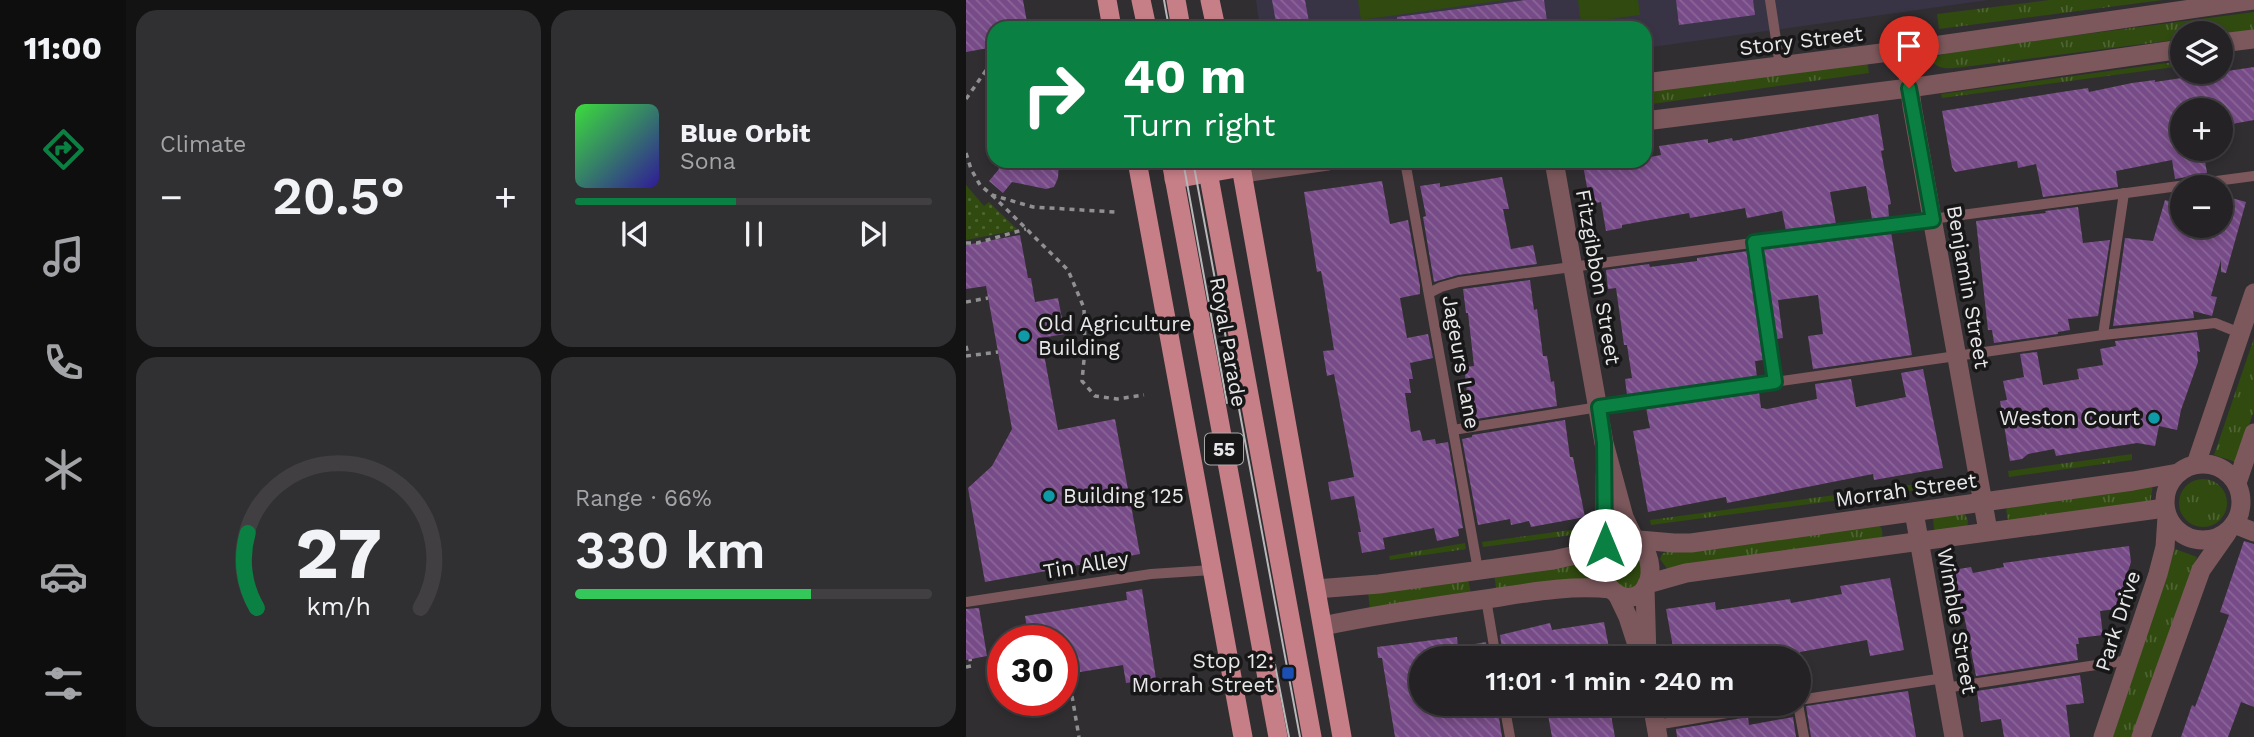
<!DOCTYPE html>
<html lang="en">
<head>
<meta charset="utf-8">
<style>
  body { margin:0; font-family:"Work Sans",sans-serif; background:#302f32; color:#f1f3f6; height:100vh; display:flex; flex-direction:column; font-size:26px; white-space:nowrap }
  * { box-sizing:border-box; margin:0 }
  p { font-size:23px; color:#a3a4a7 }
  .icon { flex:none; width:38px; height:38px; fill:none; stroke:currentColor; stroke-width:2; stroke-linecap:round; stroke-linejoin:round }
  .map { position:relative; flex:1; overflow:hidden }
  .panel { display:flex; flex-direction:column; gap:10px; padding:10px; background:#141314; width:840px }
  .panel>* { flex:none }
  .banner { position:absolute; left:21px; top:21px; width:665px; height:147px; border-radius:21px; box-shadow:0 4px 10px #0003,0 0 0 2px #413f42; background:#0b8043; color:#fff; overflow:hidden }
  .tools { position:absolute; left:1204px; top:21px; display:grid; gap:14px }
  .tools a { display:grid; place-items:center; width:63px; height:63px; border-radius:50%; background:#242225; box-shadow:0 4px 10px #0003,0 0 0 2px #413f42; font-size:35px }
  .speed { position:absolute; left:21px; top:625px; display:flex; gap:14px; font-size:35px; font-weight:700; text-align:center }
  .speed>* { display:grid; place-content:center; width:91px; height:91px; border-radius:50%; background:#242225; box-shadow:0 4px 10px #0003,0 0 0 2px #413f42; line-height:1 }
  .speed .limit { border:10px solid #d22; background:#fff; color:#111 }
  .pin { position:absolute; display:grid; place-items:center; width:60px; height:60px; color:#fff; margin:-72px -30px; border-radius:50% 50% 50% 0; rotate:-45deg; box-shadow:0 0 7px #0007 }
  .pin .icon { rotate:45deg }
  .me { position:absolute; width:77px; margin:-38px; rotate:0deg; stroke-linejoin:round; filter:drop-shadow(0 0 5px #0008) }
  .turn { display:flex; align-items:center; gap:24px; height:147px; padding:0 21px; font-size:32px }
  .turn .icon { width:91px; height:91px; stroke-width:2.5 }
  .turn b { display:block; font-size:49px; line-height:60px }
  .big { font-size:52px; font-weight:600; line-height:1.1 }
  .panel .tile { flex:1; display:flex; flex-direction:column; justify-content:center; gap:10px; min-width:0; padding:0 24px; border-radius:21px; background:#302f32 }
  .panel .dial { align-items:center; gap:0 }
  .dial svg { height:182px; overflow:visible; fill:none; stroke:#413f42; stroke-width:7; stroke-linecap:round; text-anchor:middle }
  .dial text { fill:#f1f3f6; stroke:none }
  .song { display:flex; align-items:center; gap:21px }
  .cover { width:84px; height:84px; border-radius:10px; background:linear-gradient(135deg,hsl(120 70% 55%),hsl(250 70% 35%)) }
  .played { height:7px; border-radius:4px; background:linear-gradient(90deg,#0b8043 45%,#413f42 45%) }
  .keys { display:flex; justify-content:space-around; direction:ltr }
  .heat { display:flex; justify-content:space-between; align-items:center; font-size:38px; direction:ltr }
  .charge { height:10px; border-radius:5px; background:linear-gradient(90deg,#34c759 66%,#413f42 0) }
  .panel .tiles { flex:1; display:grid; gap:10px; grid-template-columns:repeat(2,1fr) }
  .trip { position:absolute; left:443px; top:646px; width:402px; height:70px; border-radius:35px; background:#242225; box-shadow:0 4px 10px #0003,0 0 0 2px #413f42; font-weight:600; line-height:70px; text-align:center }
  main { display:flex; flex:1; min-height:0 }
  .menu { display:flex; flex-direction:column; width:126px; justify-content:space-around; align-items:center; background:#0e0e0f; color:#a3a4a7 }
  .menu .icon { width:49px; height:49px }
  .menu .current { color:#0b8043 }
  .menu b { font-size:32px; color:#f1f3f6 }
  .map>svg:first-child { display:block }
  .education { fill:#383445 }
  .grass { fill:url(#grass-tufts) }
  .park { fill:url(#park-dots) }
  .garden { fill:#304a10 }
  .building { fill:url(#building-back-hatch) }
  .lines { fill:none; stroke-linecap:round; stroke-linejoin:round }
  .path { stroke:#908f91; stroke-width:3.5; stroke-dasharray:5 5; stroke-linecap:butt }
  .service { stroke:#7c585c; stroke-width:10 }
  .minor { stroke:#7c585c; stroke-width:19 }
  .primary { stroke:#c67e87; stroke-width:19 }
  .tram { stroke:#b8b7b9; stroke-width:2 }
  .route-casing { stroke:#07532c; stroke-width:18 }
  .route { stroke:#0b8043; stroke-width:12 }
  .culture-dot { fill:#0f9aa8; stroke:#181718; stroke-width:2.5 }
  .transit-dot { fill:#1a4fb4; stroke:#181718; stroke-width:2.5 }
  .labels { text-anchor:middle; stroke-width:7; stroke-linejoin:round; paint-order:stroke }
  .shield { fill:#181718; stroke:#aaa9aa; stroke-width:2 }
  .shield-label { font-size:19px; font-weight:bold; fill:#e8e7e9 }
  .street-label { font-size:21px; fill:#e8e7e9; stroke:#181718 }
  .poi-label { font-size:21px; fill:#e8e7e9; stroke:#181718; text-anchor:start }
</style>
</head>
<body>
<main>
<nav class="menu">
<b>11:00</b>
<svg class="icon current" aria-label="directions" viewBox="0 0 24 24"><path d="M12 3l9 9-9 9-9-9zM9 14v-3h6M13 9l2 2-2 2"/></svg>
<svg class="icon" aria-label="music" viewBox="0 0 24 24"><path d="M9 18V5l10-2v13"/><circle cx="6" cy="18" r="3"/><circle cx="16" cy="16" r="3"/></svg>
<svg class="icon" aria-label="phone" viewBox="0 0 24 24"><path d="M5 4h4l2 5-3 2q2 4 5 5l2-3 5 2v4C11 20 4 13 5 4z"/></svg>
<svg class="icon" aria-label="climate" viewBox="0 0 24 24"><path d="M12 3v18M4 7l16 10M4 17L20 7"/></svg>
<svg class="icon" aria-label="car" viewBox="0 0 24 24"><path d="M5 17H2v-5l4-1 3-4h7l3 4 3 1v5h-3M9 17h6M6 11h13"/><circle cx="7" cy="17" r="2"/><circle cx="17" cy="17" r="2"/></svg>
<svg class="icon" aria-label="filters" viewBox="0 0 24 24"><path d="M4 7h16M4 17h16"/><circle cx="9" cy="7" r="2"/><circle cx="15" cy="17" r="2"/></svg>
</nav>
<section class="panel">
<div class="tiles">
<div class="tile"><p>Climate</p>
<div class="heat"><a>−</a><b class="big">20.5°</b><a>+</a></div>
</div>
<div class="tile">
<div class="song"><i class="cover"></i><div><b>Blue Orbit</b><p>Sona</p></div></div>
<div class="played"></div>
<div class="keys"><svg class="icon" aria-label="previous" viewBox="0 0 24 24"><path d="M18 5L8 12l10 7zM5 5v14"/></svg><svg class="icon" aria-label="pause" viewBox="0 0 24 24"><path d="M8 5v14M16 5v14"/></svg><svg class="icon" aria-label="next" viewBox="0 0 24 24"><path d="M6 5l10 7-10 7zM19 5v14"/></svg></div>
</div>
<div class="tile dial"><svg viewBox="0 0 100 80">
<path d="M14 69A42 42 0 1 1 86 69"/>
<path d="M14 69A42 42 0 0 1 10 36" stroke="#0b8043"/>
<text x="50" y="56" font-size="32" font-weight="700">27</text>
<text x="50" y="72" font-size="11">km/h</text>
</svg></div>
<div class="tile"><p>Range · 66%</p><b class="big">330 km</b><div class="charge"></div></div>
</div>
</section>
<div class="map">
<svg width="1288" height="737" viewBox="0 0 1288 737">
  <defs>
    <pattern id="grass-tufts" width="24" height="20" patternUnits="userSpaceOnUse" patternTransform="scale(1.75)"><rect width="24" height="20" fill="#304a10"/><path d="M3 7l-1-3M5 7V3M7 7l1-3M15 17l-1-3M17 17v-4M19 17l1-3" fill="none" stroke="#4e6433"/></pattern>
    <pattern id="park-dots" width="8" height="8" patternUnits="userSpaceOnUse" patternTransform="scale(1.75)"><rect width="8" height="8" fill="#304a10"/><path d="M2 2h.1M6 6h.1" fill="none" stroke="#4e6433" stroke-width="1.8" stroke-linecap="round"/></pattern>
    <pattern id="building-back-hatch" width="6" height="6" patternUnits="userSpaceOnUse" patternTransform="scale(1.75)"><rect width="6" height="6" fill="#774b87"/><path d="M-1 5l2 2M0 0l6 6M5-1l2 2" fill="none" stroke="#8a6598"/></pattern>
  </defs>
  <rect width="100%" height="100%" fill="#302e31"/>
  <polygon class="education" points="290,0 1022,0 679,48 679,28 294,28"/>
  <g class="grass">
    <polygon points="1083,0 1197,0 973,29 971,14"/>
    <path d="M 1288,12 L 1288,30 L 1255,34 L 1216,33 L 1216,39 L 998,67 C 987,68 974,71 967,62 L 971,56 L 997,50 Z"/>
    <polygon points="901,61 903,73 679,105 679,92"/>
    <polygon points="1216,61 1216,66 976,98 975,94"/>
    <polygon points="1288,338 1288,411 1270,462 1248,455"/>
    <polygon points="1166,454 1166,460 1043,477 1042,471"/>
    <circle cx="1237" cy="503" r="24"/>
    <polygon points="979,480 980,486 685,525 684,520"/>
    <polygon points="1187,484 1184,505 1042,520 1040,510 1043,506"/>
    <polygon points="999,514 1002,521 1001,527 975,533 968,529 967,517"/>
    <path d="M 910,523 C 916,527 917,531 916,538 L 702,570 L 694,559 L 696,554 L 702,551 Z"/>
    <polygon points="619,528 620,533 517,547 516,542"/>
    <path d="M 664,541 L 677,568 L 672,587 L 654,588 C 644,572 640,562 649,544 Z"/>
    <polygon points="499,543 500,549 424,560 423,556"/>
    <polygon points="1209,549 1231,557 1168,737 1144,737"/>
    <polygon points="627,561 627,575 629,579 531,592 528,575"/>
    <polygon points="502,578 505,595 404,609 402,592"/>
  </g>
  <polygon class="park" points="0,185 18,206 23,202 52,230 0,240"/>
  <g class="garden">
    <polygon points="392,0 539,0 395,20"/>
    <polygon points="612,0 672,0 674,15 615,23"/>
  </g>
  <g class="building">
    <polygon points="0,0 57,0 62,28 28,28 28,47 0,52"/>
    <polygon points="306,0 339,0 344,28 311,28"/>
    <polygon points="560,0 578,0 582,28 431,28 431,17"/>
    <polygon points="710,0 787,0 789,15 713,25"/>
    <polygon points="1288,67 1288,120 1255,126 1255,110 1216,110 1216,149 1237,149 1241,173 1209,179 1206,160 1150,171 1152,187 1077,197 1070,164 1052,168 1051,161 989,172 986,167 976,111 1089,93 1122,88 1123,92 1166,83 1189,80 1189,82"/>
    <polygon points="912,114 918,150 915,151 925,204 922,205 923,217 906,219 900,186 864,192 870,224 820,231 816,211 781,218 779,208 724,218 723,213 656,225 656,228 640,231 635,202 624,204 617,165 641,161 679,161 679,158 695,155 693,146 742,139 742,143 766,138 767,141"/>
    <polygon points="29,161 93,161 92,178 88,187 80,189 46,182 37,193 23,181 33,169"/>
    <polygon points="536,177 543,209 537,209 545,249 567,245 571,264 492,275 468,282 457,217 460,216 454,186 474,183 474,187"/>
    <polygon points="416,181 424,224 442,220 454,286 454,294 434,298 441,338 462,334 467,358 444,363 447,379 443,379 445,393 439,393 445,432 454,430 457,441 469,439 470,444 482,442 497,528 492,529 493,536 471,541 468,528 417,538 419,549 396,553 392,532 395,532 388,496 365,500 362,482 388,477 368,374 361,376 357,351 368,350 358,287 355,271 351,272 338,192"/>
    <polygon points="1258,196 1280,202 1260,273 1255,272 1255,260 1245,296 1251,297 1246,316 1227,311 1228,318 1147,326 1159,238 1187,241 1199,200 1216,205 1216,226 1255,226 1255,210"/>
    <polygon points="1112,207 1117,243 1144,240 1132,316 1102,319 1104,330 1092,332 1092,334 1028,343 1026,330 1022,330 1010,221 1080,213 1079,211"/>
    <polygon points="925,232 946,355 847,369 842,336 857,334 852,295 812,300 817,338 810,339 797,249"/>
    <polygon points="54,235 62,278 65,278 69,302 92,298 99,334 75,338 92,430 149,419 174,554 19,582 2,488 26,466 46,429 20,286 0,289 0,245"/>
    <polygon points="782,251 797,360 789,361 791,377 661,395 659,379 666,378 661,345 658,345 650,288 642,289 640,270 683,264 684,267 731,261 731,258"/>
    <polygon points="564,280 568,310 571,309 577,356 581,356 585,382 588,381 591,406 504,420 498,367 508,366 502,313 500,313 497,289"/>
    <polygon points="1231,332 1234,352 1231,351 1232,362 1215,410 1211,430 1193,426 1189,446 1171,443 1090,456 1088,449 1062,454 1056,459 1044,461 1034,401 1041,400 1037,381 1058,377 1054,354 1071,352 1077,385 1113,379 1111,369 1137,365 1134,349 1150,346 1149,341"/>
    <polygon points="957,369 977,468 908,480 907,474 761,503 760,497 682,512 667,431 684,428 680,408 793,392 795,408 801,409 851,399 849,384 885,379 890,407 940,397 935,373"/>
    <polygon points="599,420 604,457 607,457 619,517 565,527 563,521 545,525 544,519 512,525 496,439 506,437 506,435"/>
    <polygon points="1278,541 1288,544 1288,707 1275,702 1262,737 1215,737 1226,705 1229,707 1263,615 1254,612"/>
    <polygon points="1163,546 1165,562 1150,609 1134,611 1137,635 1112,638 1113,644 1110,644 1112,660 1010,676 998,615 995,615 987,570 1005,567 1007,573 1038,567 1037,563"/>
    <polygon points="924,578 938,650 904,656 901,640 834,652 835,658 709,658 700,609 749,602 750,610 824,599 825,603 876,594 874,586"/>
    <polygon points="176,589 190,679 160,683 157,665 96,675 96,640 63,640 59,616 161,600 160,592"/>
    <polygon points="13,608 21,656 0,660 0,609"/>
    <polygon points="638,622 645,658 537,658 534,635 584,623 586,630"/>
    <polygon points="491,637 492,647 520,642 522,658 455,658 455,704 496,704 497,708 531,704 536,737 429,737 416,658 412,658 411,647"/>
    <polygon points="1114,675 1118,703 1100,705 1104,737 1038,737 1035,719 1015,722 1011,691"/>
    <polygon points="942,691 950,737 845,737 840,706"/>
    <polygon points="580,704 643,704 649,737 586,737"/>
    <polygon points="782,717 783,725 827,717 830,737 711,737 710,729"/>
  </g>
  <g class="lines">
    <g class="path">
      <polyline points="0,99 21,69 28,65"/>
      <polyline points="0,153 5,169 14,185 26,195 67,207 149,212"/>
      <polyline points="26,195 102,270 118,308 119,349 116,381 129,396 151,399 178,395"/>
      <polyline points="0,243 11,243 60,229"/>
      <polyline points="0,302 22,298"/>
      <polyline points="0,346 2,355"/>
      <polyline points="0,356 32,352"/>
      <polyline points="0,667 5,666 4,659"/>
      <polyline points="106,696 113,737"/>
    </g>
    <g class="service">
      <polyline points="804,0 814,66"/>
      <polyline points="439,161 512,570"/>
      <polyline points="788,242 809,382"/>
      <polyline points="463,293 475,287 493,282 1288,176"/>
      <polyline points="1137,335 1158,193"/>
      <polyline points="487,430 633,407 1137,335 1249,323 1274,333"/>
      <polyline points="520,599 530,658"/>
      <polyline points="0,602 185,574 246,570"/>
      <polyline points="979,688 1163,660"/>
      <polyline points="833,700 978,678"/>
      <polyline points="538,704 544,737"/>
      <polyline points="832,704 838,737"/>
      <polyline points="690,725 815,704"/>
    </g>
    <g class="minor">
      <polyline points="1255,43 1288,39"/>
      <polyline points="939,50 946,106 1022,531"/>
      <polyline points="679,83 939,50 1288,0"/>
      <polyline points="679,121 943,88 1216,49"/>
      <polyline points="588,161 638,443 658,517 667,536"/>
      <polyline points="277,173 362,161"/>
      <circle cx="1237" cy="502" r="38"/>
      <polyline points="1230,464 1288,293"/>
      <polyline points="639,475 639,545"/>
      <polyline points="1271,483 1288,433"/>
      <polyline points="948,512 988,737"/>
      <polyline points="1268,524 1288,532"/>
      <path d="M 659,534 C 689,541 693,593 666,597 C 632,602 622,535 659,534 Z"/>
      <polyline points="673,540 708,543 725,543 1167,481 1212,473"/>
      <polyline points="681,584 720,573 1199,508"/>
      <polyline points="679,588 681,658"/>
      <polyline points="350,589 413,584 587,560 637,549"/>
      <polyline points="651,594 662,617 674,654"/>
      <path d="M 357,626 C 413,614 470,606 527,598 C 566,592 605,585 645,589"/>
      <polyline points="686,704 692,737"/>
      <polyline points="1137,737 1192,574 1199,547 1201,517"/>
      <polyline points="1175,737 1235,570 1261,533"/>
    </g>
    <g class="primary">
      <polyline points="141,0 146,28"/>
      <polyline points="175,0 181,28"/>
      <polyline points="210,0 215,28"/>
      <polyline points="244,0 250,28"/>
      <polyline points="171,161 277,737"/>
      <polyline points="205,161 312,737"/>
      <polyline points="240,161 346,737"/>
      <polyline points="274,161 376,737"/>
      <polyline points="208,179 276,167"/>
    </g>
    <g class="tram">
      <polyline points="198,0 203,28"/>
      <polyline points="217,161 261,403"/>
      <polyline points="227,161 334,737"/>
      <polyline points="309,665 323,737"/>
    </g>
  </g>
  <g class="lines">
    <defs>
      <polyline id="route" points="639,545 638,443 633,407 809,382 788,242 967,220 943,88"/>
    </defs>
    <use href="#route" class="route-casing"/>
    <use href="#route" class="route"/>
  </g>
  <g class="culture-dot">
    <circle cx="58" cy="336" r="7"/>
    <circle cx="1188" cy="418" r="7"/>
    <circle cx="83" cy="496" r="7"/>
  </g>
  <rect class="transit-dot" x="315" y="666" width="14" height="14" rx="3.5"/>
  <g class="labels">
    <rect class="shield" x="239" y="433.5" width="38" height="31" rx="5"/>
    <g class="shield-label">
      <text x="258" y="456">55</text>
    </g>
    <g class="street-label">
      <text transform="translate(835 41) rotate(-7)" y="7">Story Street</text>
      <text transform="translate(632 277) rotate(80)" y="7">Fitzgibbon Street</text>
      <text transform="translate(1002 287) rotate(80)" y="7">Benjamin Street</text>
      <text transform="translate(262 342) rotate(80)" y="7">Royal Parade</text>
      <text transform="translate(495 362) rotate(80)" y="7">Jageurs Lane</text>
      <text transform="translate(940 490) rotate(-8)" y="7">Morrah Street</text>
      <text transform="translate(120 565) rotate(-9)" y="7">Tin Alley</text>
      <text transform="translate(991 621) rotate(80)" y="7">Wimble Street</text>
      <text transform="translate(1152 621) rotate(-72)" y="7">Park Drive</text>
    </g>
    <g class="poi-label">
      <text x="72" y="331">Old Agriculture<tspan x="72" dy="24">Building</tspan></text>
      <text x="1174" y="425" text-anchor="end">Weston Court</text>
      <text x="97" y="503">Building 125</text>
      <text x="308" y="668" text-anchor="end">Stop 12:<tspan x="308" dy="24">Morrah Street</tspan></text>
    </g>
  </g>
</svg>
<div class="tools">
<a><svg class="icon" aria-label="layers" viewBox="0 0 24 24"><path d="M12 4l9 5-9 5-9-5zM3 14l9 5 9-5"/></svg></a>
<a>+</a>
<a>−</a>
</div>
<div class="speed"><div class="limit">30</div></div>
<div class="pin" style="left:943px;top:88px;background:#d93025"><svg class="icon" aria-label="arrive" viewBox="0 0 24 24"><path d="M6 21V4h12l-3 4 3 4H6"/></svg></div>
<svg class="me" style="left:639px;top:545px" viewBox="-20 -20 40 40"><circle r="19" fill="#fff"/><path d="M0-13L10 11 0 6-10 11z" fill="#0b8043"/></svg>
<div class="trip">11:01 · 1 min · 240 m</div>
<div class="banner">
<div class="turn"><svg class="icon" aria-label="right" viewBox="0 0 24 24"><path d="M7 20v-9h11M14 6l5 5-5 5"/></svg><div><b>40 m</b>Turn right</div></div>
</div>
</div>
</main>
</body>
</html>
